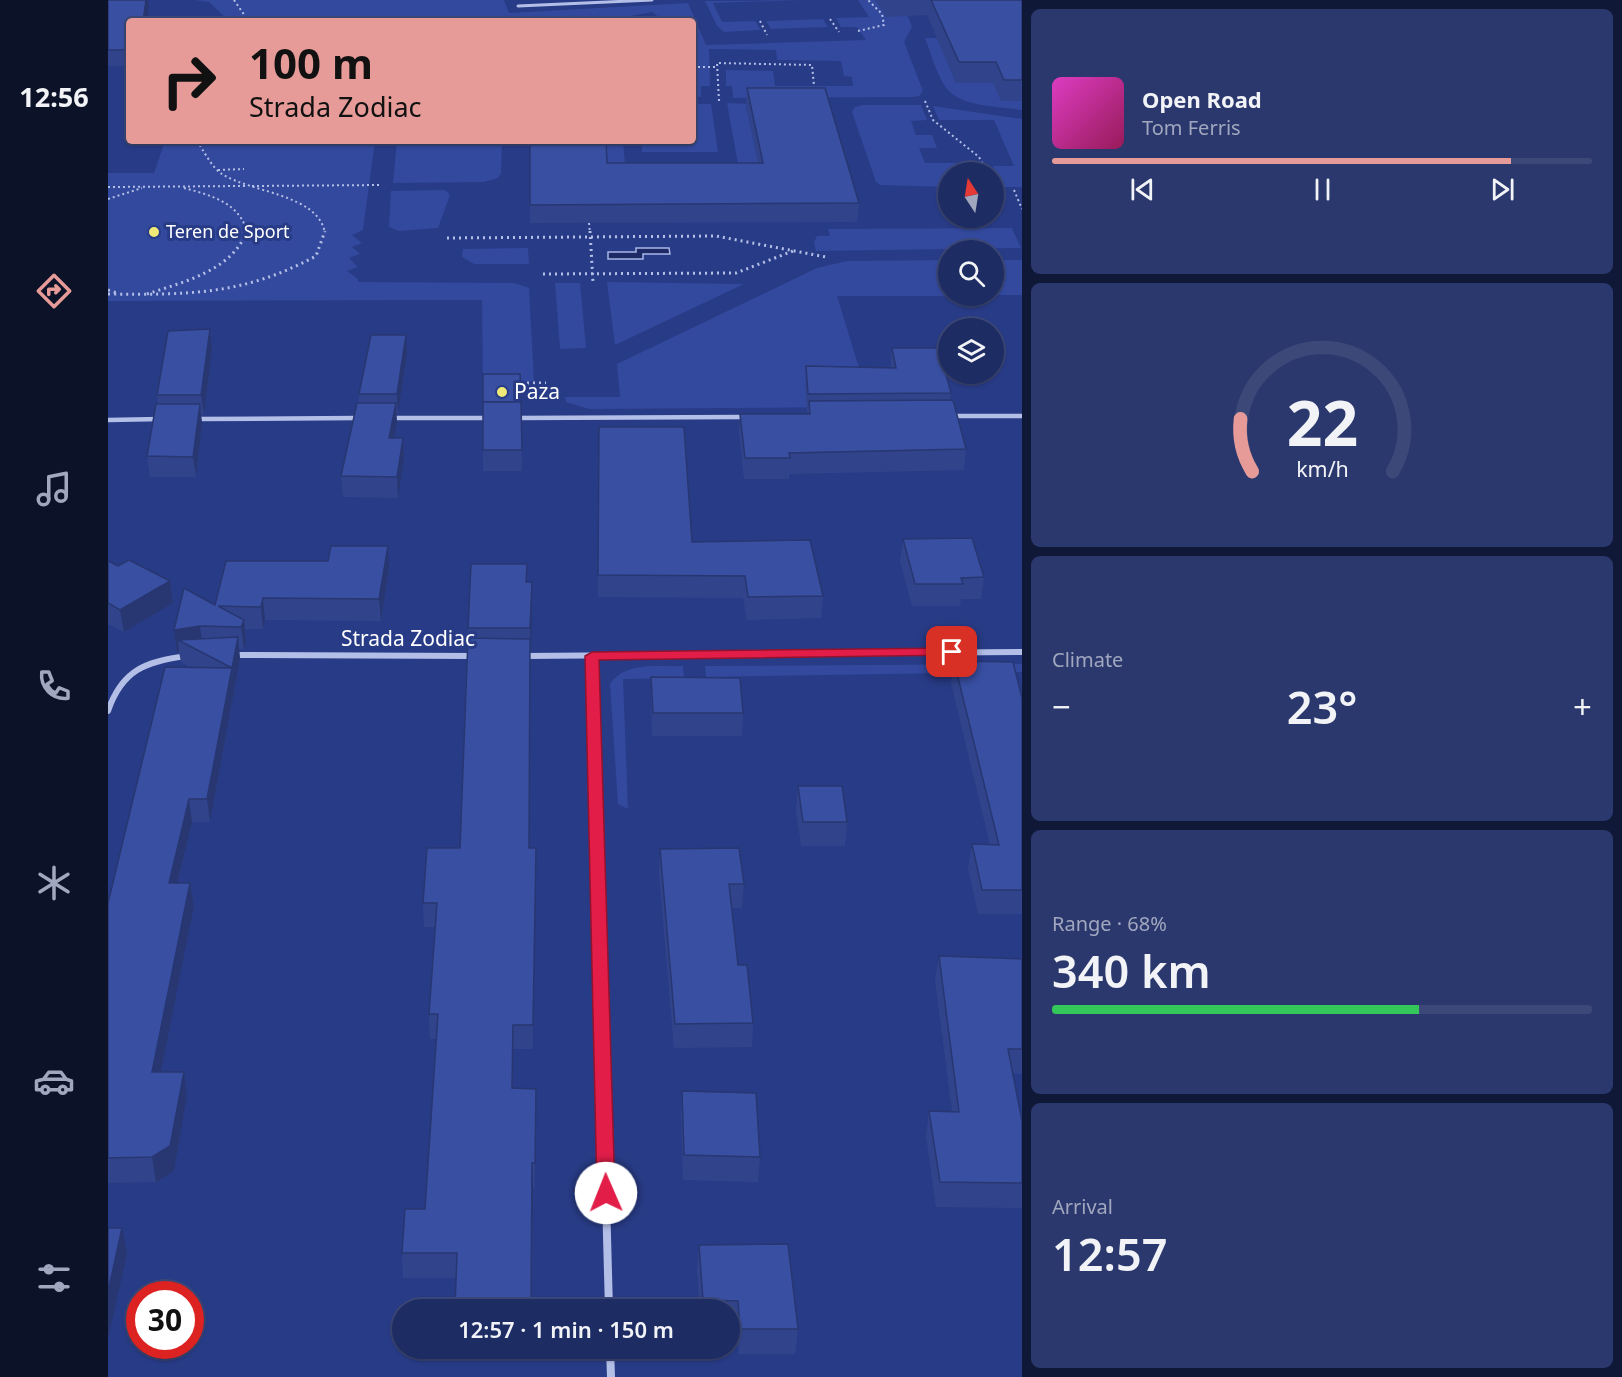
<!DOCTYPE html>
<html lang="en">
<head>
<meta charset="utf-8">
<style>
  body { margin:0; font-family:"Noto Sans",sans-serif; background:#2b386d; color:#f1f3f6; height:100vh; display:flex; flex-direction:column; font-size:22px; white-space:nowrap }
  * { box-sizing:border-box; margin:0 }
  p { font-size:20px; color:#a1a7bf }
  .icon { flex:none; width:33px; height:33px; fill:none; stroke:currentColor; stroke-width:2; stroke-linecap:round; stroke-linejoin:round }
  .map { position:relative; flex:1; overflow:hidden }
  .sheet { display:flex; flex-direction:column; gap:9px; padding:9px; background:#101837; width:600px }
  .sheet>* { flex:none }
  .top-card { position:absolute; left:18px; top:18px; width:570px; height:126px; border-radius:6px; box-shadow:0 2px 4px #0004,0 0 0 2px #3c4878; background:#e69b98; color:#111; overflow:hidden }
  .needle { width:39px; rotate:348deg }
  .buttons { position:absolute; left:830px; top:162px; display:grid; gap:12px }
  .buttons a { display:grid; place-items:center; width:66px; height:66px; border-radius:50%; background:#1e2c64; box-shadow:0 2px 4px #0004,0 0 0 2px #3c4878; font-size:30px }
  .speed { position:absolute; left:18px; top:1281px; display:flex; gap:12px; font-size:30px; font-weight:700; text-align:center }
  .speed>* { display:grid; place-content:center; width:78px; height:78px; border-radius:50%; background:#1e2c64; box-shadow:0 2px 4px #0004,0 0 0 2px #3c4878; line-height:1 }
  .speed .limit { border:9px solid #d22; background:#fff; color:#111 }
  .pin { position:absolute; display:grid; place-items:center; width:51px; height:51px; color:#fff; margin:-26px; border-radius:12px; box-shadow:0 3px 9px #0006 }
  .me { position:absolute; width:66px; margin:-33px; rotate:359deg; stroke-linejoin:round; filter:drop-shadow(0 0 4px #0008) }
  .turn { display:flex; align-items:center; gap:21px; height:126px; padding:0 24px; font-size:27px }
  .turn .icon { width:78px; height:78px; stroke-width:2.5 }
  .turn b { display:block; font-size:42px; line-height:51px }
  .big { font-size:45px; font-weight:600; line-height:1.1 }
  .sheet .widget { flex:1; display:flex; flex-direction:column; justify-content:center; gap:9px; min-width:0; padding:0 21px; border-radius:9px; background:#2b386d }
  .sheet .dial { align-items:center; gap:0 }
  .dial svg { height:156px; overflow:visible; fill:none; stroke:#3c4878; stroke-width:7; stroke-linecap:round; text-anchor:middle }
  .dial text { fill:#f1f3f6; stroke:none }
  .song { display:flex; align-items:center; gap:18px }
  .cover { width:72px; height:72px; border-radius:9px; background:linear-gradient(135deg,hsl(310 70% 55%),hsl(330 70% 35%)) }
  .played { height:6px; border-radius:3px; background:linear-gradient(90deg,#e69b98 85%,#3c4878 85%) }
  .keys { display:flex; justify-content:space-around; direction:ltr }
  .heat { display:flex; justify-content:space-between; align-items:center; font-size:33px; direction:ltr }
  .charge { height:9px; border-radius:4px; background:linear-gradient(90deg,#34c759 68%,#3c4878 0) }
  .trip { position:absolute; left:284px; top:1299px; width:348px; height:60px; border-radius:30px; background:#1e2c64; box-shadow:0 2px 4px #0004,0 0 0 2px #3c4878; font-weight:600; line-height:60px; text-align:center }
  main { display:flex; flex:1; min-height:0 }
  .dock { display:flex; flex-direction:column; width:108px; justify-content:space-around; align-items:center; background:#0c1228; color:#a1a7bf }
  .dock .icon { width:42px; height:42px }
  .dock .selected { color:#e69b98 }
  .dock b { font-size:27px; color:#f1f3f6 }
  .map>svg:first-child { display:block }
  .green { fill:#33499d }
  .water { fill:#1d2a66; stroke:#a8b6e8; stroke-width:1.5 }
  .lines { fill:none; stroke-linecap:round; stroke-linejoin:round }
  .path-far1 { stroke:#b4bfe8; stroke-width:2; stroke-dasharray:2 3; stroke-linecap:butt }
  .path { stroke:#b4bfe8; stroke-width:3; stroke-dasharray:2 4; stroke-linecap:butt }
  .lane { stroke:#b4bfe8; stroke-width:3 }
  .street-far2 { stroke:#b4bfe8; stroke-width:4.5 }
  .street-far1 { stroke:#b4bfe8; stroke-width:6 }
  .street { stroke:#b4bfe8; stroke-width:8 }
  .wall { fill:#31448b }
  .shaded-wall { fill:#283771 }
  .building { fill:#394fa2; stroke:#283771; stroke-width:1.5 }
  .route { fill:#e11d48; stroke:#92132f; stroke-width:1.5 }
  .poi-dot { fill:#efe97a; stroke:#283b86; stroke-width:2 }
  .labels { text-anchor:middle; stroke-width:6; stroke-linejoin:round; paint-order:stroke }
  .far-poi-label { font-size:18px; fill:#fff; stroke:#283b86; text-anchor:start }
  .poi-label { font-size:21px; fill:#fff; stroke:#283b86; text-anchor:start }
  .street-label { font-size:21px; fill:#fff; stroke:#283b86 }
</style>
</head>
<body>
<main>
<nav class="dock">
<b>12:56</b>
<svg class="icon selected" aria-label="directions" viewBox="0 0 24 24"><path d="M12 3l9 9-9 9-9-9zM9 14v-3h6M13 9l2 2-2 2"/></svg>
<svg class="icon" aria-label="music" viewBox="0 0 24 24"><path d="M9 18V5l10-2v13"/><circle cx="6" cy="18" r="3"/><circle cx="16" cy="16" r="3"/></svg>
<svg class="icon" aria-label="phone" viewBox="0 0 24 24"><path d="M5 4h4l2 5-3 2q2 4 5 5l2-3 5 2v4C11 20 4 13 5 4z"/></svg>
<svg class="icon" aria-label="climate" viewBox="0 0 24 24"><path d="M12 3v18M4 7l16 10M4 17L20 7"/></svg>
<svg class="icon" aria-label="car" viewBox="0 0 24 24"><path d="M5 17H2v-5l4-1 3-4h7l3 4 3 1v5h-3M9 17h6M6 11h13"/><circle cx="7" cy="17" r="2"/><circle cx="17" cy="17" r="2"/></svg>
<svg class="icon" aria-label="filters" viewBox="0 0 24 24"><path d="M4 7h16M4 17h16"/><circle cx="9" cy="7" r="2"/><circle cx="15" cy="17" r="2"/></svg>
</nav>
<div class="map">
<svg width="914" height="1377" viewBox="0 0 914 1377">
  <rect width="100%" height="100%" fill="#283b86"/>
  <g class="green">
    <polygon points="86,0 396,0 401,13 580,3 598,45 758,40 749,27 733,27 728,18 761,17 750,0 793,0 804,27 796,42 815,91 811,96 805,97 625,98 624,86 618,86 618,70 665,71 667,86 745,86 744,77 736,76 733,61 669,60 668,50 601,49 602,86 593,86 593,97 585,97 585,21 539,21 552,18 544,12 496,21 121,21 101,2"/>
    <polygon points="697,0 605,3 614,22 647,21 653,30 616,32 609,26 597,1"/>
    <polygon points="715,19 720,27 663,29 658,21"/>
    <path d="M 817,38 L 829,38 L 848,83 L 885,83 L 914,101 L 914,110 C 890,106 848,108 835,83 C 827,69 823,53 817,38 Z"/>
    <polygon points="619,103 641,104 638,106 654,180 499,181 497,141 515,141 517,164 630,164"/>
    <polygon points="585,104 603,104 610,152 534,152 534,141 585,141"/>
    <polygon points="755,105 813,105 819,120 803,121 808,135 824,135 829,148 811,148 817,163 867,163 871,172 840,172 840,187 773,185 768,182 744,112 747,107"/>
    <polygon points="825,106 914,119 914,187 894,187 885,166 906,166 886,120 831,120"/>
    <polygon points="57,141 267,141 255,230 244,235 254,243 244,247 252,254 241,258 250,267 239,271 250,279 250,282 406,283 421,288 426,381 375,385 374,300 0,301 0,173 46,173"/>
    <polygon points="289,141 394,141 393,173 390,178 376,182 285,183"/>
    <polygon points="337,190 342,195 330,228 291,231 281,227 283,191"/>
    <polygon points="904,228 913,248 708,251 706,242 709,236 722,236 720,229"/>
    <polygon points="420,248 421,264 366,264 354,257 355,249"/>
    <polygon points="840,260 840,296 853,296 729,296 763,407 481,409 458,402 457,397 512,397 509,364 709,268 739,261"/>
    <rect x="885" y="260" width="29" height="35"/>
    <polygon points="499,282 636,284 507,345"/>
    <polygon points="447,283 472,283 478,348 452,349"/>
    <polygon points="914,664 914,672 598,677 597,666"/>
    <path d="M 575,666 L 576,678 L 515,679 L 520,809 L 510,804 L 502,684 C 518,661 550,667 575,666 Z"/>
  </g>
  <polygon class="water" points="528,248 561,248 562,254 535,254 535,259 500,259 500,252 528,252"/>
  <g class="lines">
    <g class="path-far1">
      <polyline points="126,0 137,16"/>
      <polyline points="722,19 731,32"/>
      <polyline points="652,21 659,35"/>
      <polyline points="750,31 776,25 774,14 760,0"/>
      <polyline points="585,67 610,67"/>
      <polyline points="611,101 609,63 704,65 706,86"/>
      <polyline points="817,101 825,120 871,157 879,172"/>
      <path d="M 89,141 C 96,151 104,168 114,174 C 144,193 210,194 217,233"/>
      <polyline points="110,170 136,169"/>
      <polyline points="144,186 273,185"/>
      <polyline points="885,186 887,190"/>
      <polyline points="0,187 137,186"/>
      <path d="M 76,188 C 102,195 133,203 139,233"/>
      <polyline points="906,190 914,209"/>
      <polyline points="0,199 34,188"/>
      <polyline points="481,223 482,233"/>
    </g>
    <g class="path">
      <polyline points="482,231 485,282"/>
      <polyline points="339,238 608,236 718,257"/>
      <polyline points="435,274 628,273 685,251"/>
      <polyline points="0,290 9,293"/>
      <path d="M 0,294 C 80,295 136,295 208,256 L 217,231"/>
      <path d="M 39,294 C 75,282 124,271 139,231"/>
      <polyline points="407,383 438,383"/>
    </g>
    <polyline class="lane" points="410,6 544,0"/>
    <g class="street-far2">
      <polyline points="844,416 914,416"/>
      <polyline points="283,418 380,418"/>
      <polyline points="406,418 638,417"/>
      <polyline points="88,419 251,418"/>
      <polyline points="0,420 53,419"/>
    </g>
    <g class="street-far1">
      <polyline points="126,655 367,656"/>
      <polyline points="417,656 914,652"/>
      <polyline points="484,656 490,902"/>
      <path d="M 0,711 C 14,670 38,661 79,656"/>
    </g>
    <g class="street">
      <polyline points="490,900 501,1310"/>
      <polyline points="502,1348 503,1377"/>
    </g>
  </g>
  <g class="wall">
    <polygon points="767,0 914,0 914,101 893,101 885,83 848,83 819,15 778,17"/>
    <polygon points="0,2 41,7 21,21 21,66 0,66"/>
    <polygon points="639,88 751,203 749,222 422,223 422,205 499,163 650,163 638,105"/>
    <polygon points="102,329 104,349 96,415 93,415 94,424 88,477 42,477 39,456 50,404 49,395"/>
    <polygon points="784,348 843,393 842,400 858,449 856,470 681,474 681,479 636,479 631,434 632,414 700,414 700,412 699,412 697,385 698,366 782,368"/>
    <polygon points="299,354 290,414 288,414 289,423 286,438 295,438 296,459 290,498 235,497 233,476 251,403 251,394"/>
    <polygon points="412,374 414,471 375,471 375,450"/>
    <polygon points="491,427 584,542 715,596 713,618 639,620 635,598 490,597"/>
    <polygon points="795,539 876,577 873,599 853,599 852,606 804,606 792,561"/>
    <polygon points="0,561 10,566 62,581 65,603 16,632 0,624"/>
    <polygon points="419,564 419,582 424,582 424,604 422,650 421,848 428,871 425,1049 405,1049 405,1088 428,1113 427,1188 425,1188 424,1310 347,1310 348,1278 295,1278 294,1253 317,1209 329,1039 322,1039 321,1014 328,927 316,927 315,903 352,848 360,628"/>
    <polygon points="281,568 273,621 157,620 155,629 137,629 138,642 136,649 131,649 132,659 102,822 84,822 70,883 82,883 86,906 53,1072 76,1072 79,1096 66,1171 48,1182 0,1183 0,903 83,668 73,662 71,652 69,652 66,630 107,605"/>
    <polygon points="846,661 914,698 914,914 870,914 860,868 864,844 882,845 843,683"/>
    <polygon points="543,677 635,713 634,736 544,736 543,700"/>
    <polygon points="690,786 739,822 737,846 693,846 688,810"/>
    <polygon points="552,849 636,884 634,908 624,908 630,965 645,1023 644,1047 566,1048 551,873"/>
    <polygon points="831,956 914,959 914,1074 905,1073 914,1121 914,1208 828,1207 818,1136 821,1111 844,1111 827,980"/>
    <polygon points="574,1091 652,1157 650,1182 575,1180 573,1116"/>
    <polygon points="591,1245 690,1329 687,1354 631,1354 628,1326 621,1326 621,1310 592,1310 589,1270"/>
  </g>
  <g class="shaded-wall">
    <polygon points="38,0 40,0 41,7 39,21 35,21"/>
    <polygon points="102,329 104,349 96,415 93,395"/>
    <polygon points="298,335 299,354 290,414 289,394"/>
    <polygon points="288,403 289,423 282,459 281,438"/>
    <polygon points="92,404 94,424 88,477 85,457"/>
    <polygon points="295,438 296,459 290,498 289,477"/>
    <polygon points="280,546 281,568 273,621 271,599"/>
    <polygon points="62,581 65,603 16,632 12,610"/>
    <polygon points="424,582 424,604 423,650 422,628"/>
    <polygon points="155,598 157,620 155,629 153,607"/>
    <polygon points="136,620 138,642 136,649 133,627"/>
    <polygon points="92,626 95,649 70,640 71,652 69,652 66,630"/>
    <polygon points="130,637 132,659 126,691 124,668"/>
    <polygon points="124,668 126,691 102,822 99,799"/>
    <polygon points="81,799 84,822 64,906 61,883"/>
    <polygon points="428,848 428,871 425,1049 425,1025"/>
    <polygon points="82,883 86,906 48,1097 44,1072"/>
    <polygon points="76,1072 79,1096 66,1171 48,1182 44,1157"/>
    <polygon points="428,1089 428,1113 427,1188 427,1163"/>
    <polygon points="424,1163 425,1188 423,1310"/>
    <polygon points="14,1228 19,1253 0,1339 0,1292"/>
  </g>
  <g class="building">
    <polygon points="0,0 38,0 35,21 21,21 21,50 0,50"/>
    <polygon points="823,0 914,0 914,80 896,80 888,62 851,62"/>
    <polygon points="639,88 717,88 751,203 422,205 422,141 498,141 499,163 655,163"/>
    <polygon points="102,329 93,395 49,395 60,331"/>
    <polygon points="263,335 298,335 289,394 251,394"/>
    <polygon points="784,348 831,348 843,393 700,394 698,366 788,368"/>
    <polygon points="375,374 412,374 413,402 375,402"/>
    <polygon points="845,400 858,449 681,453 682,458 637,458 632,414 702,414 701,401"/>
    <polygon points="375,402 413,402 414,450 375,450"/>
    <polygon points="249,403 288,403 281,438 295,438 289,477 233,476"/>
    <polygon points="48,404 92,404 85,457 39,456"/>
    <polygon points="491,427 576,427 584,542 702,540 715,596 640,597 637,576 490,575"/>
    <polygon points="864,538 876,577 853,578 855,584 807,584 795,539"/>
    <polygon points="223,546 280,546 271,599 155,598 153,607 110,606 136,620 133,627 92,626 66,630 76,588 107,605 118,561 220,561"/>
    <polygon points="21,560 62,581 12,610 0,603 0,561 10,566"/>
    <polygon points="363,564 419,564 418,582 424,582 422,628 360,628"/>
    <polygon points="130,637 124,668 70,640"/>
    <polygon points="360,638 422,639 421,848 428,848 425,1025 405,1025 404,1088 428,1089 427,1163 424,1163 423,1307 347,1307 349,1253 294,1253 297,1209 317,1209 330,1014 321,1014 329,903 315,903 319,848 352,848"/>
    <polygon points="846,661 905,662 914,698 914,890 874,890 864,844 891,845"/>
    <polygon points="57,667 124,668 99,799 81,799 61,883 82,883 44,1072 76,1072 62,1146 44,1157 0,1158 0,903"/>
    <polygon points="543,677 632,678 635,713 545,713"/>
    <polygon points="690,786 734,786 739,822 695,822"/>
    <polygon points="631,848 636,884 621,884 630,965 639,965 645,1023 567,1024 552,849"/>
    <polygon points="831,956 914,959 914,1049 900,1049 914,1121 914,1183 832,1182 821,1111 851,1112"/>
    <polygon points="574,1091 648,1093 652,1157 576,1155"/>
    <polygon points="0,1228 14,1228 0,1292"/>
    <polygon points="680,1244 690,1329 632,1329 630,1301 595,1300 591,1245"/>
  </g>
  <polygon class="route" points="844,648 850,652 848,655 491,660 507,1193 504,1198 491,1198 489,1193 477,656 484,652"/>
  <g class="poi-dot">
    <circle cx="46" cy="232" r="6"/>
    <circle cx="394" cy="392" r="6"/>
  </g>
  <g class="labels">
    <g class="far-poi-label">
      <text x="58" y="238">Teren de Sport</text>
    </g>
    <g class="poi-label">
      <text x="406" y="399">Paza</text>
    </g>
    <g class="street-label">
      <text x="300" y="646">Strada Zodiac</text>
    </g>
  </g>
</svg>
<div class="buttons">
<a><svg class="needle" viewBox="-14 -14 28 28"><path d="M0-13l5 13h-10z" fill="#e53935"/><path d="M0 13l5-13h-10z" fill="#a1a7bf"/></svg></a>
<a><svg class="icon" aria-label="search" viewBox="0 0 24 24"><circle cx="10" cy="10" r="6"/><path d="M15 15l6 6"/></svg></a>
<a><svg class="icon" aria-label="layers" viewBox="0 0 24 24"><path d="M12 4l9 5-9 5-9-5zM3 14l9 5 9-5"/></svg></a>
</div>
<div class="speed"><div class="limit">30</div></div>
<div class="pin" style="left:844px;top:652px;background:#d93025"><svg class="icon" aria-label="arrive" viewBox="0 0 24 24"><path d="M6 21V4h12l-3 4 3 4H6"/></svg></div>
<svg class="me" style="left:498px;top:1193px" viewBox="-20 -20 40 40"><circle r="19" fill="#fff"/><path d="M0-13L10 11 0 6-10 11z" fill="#e11d48"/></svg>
<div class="trip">12:57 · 1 min · 150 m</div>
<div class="top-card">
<div class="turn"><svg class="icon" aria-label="right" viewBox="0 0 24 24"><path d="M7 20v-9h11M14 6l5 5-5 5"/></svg><div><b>100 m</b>Strada Zodiac</div></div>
</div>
</div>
<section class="sheet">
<div class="widget">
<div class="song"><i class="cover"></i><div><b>Open Road</b><p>Tom Ferris</p></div></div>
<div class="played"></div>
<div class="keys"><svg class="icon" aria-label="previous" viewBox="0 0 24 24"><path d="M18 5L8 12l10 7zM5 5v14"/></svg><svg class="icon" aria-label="pause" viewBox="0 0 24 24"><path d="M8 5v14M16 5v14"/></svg><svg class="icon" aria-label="next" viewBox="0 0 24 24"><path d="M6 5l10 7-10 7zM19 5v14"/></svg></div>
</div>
<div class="widget dial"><svg viewBox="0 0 100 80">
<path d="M14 69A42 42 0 1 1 86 69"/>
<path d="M14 69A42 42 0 0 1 8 42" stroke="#e69b98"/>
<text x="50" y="56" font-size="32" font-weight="700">22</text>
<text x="50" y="72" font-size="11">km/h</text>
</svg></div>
<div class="widget"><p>Climate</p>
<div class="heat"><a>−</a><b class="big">23°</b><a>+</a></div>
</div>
<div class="widget"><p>Range · 68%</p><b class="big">340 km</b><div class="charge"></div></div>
<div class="widget"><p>Arrival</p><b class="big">12:57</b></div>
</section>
</main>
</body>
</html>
